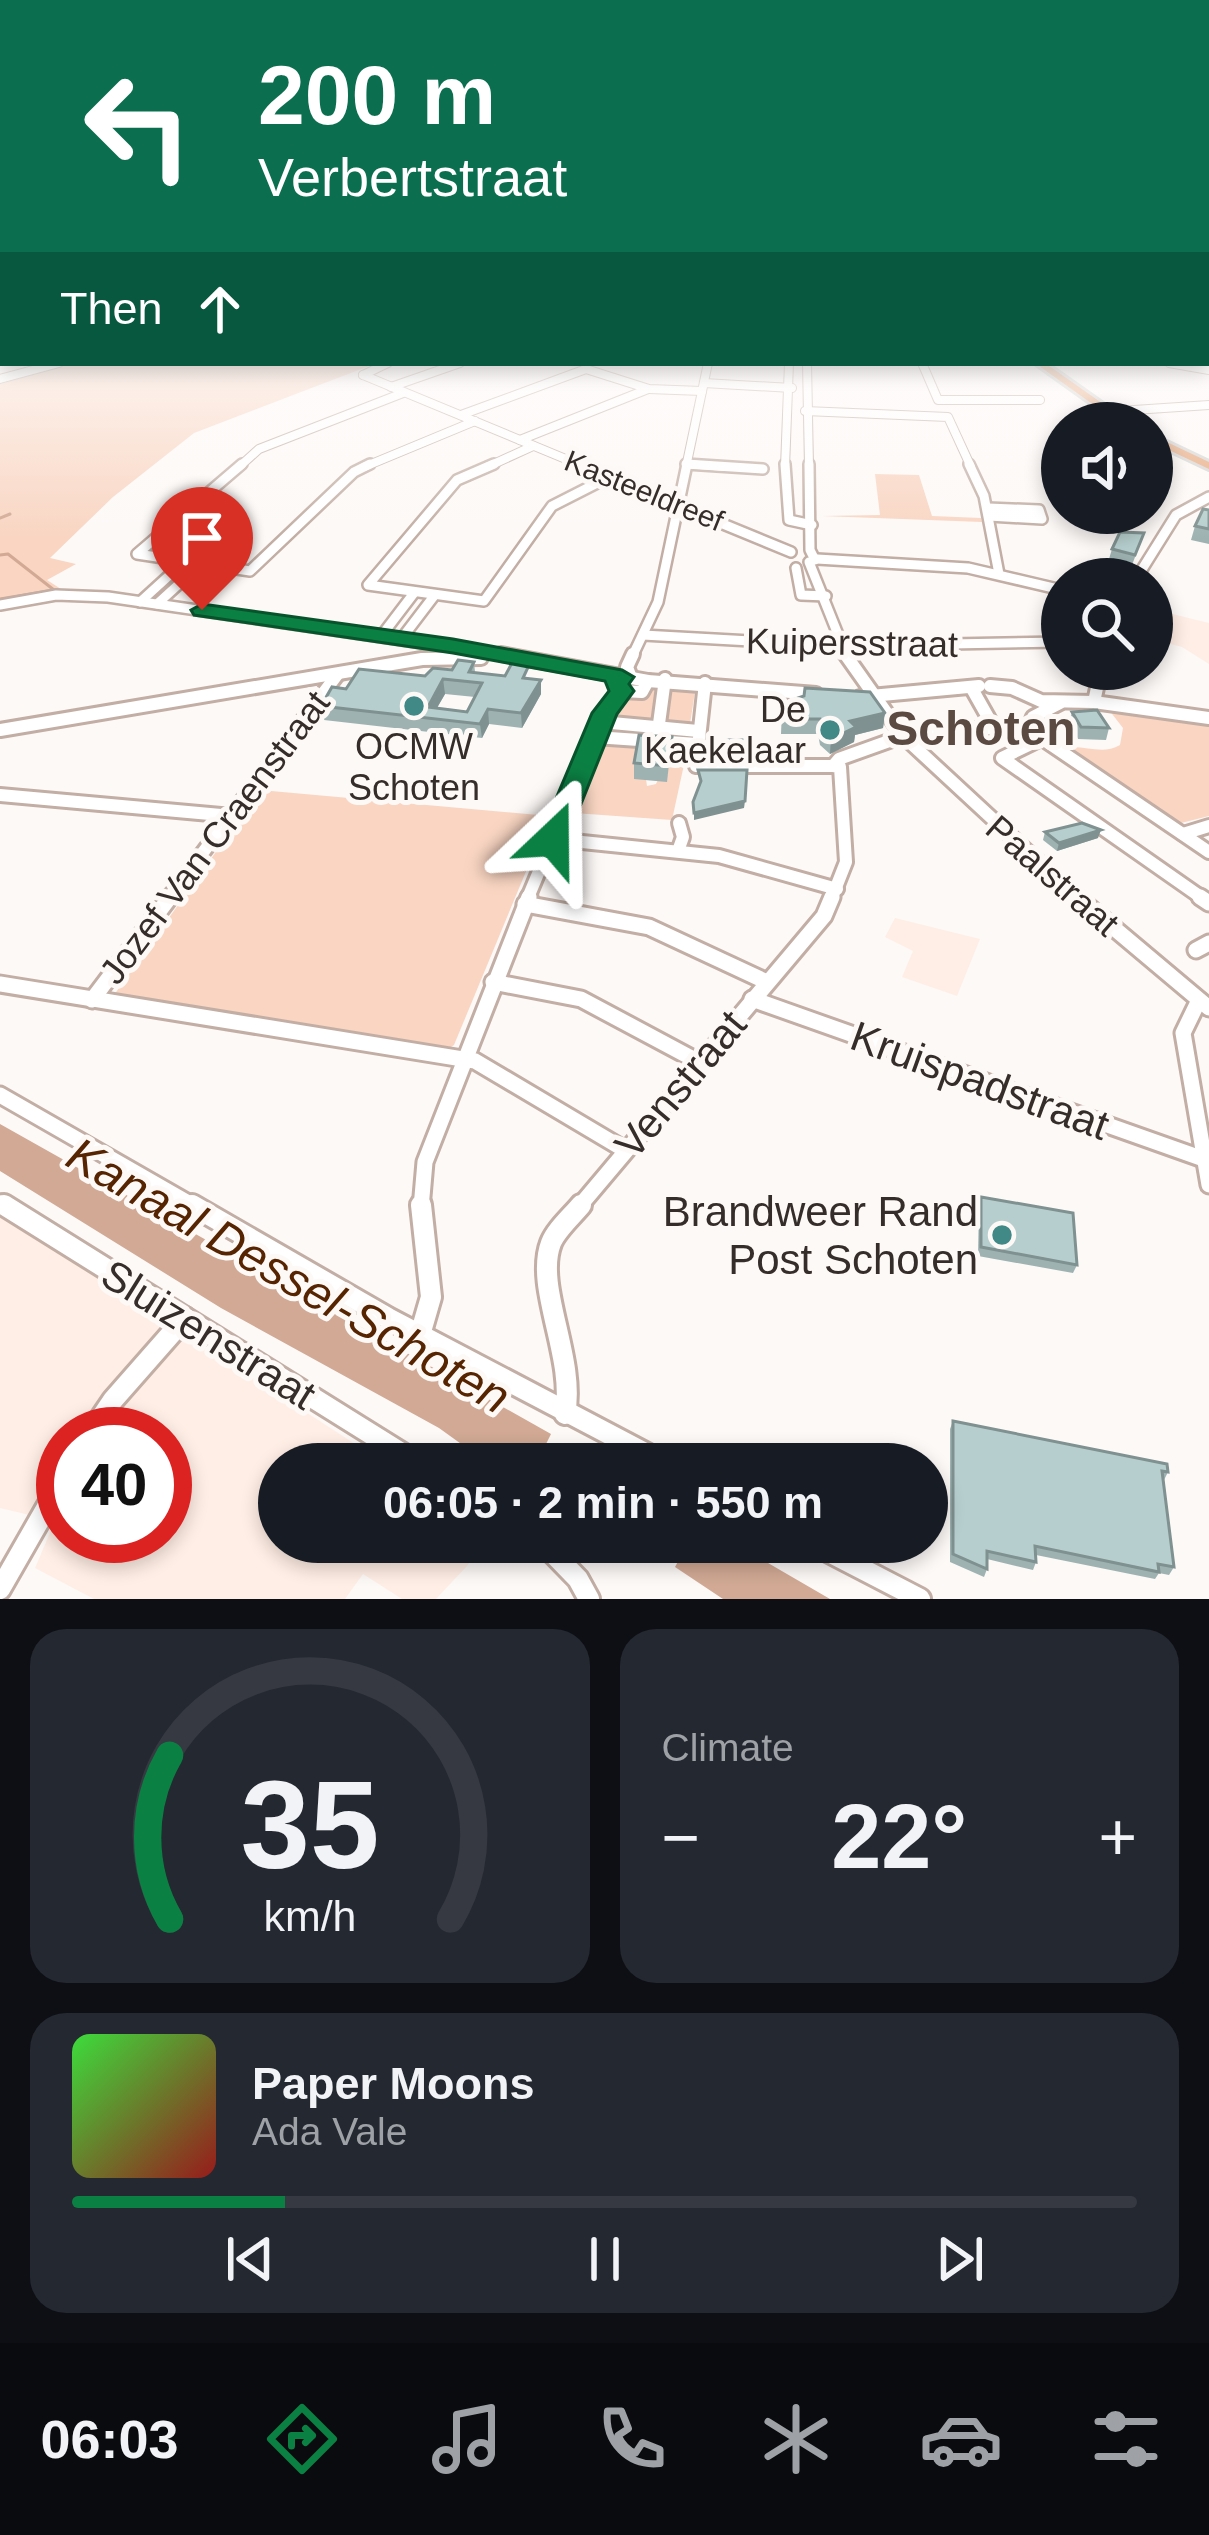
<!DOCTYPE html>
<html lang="en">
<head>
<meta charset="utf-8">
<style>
  body { margin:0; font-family:Helvetica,sans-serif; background:#242831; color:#f1f3f6; height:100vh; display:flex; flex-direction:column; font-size:45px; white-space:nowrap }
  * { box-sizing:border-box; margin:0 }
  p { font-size:39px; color:#9ea1a6 }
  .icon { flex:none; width:66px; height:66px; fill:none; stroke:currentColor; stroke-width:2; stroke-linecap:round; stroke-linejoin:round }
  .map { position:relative; height:1599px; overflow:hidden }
  .sheet { display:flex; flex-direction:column; gap:30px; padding:30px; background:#0d0f14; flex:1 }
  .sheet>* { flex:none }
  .top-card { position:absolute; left:0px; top:0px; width:1209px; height:366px; box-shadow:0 6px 18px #0003; background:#0b6e4f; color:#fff; overflow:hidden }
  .controls { position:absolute; left:1041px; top:402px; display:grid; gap:24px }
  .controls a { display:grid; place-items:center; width:132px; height:132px; border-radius:50%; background:#171b24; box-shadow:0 6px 18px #0003; font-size:60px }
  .speed { position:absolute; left:36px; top:1407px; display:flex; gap:24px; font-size:60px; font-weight:700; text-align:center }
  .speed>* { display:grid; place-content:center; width:156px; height:156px; border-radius:50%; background:#171b24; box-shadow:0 6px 18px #0003; line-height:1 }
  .speed .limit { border:18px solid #d22; background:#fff; color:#111 }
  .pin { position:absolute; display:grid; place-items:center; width:102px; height:102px; color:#fff; margin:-123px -51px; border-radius:50% 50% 50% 0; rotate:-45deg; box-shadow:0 0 12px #0007 }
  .pin .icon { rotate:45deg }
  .me { position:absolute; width:132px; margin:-66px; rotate:23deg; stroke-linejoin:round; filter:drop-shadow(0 0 9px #0008) }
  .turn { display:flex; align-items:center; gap:42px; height:252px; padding:0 60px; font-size:54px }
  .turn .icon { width:156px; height:156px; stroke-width:2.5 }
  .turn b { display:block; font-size:84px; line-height:102px }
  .then { display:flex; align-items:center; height:114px; padding:0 60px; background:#0003; gap:24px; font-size:45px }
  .big { font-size:90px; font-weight:700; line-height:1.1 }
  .sheet .card { flex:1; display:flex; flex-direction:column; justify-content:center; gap:18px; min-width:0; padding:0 42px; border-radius:36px; background:#242831 }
  .sheet .dial { align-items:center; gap:0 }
  .dial svg { height:312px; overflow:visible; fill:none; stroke:#363941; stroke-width:7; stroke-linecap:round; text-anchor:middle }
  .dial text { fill:#f1f3f6; stroke:none }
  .song { display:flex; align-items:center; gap:36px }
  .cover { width:144px; height:144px; border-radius:18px; background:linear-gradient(135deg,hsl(120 70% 55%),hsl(0 70% 35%)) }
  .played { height:12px; border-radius:6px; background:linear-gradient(90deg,#0b8043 20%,#363941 20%) }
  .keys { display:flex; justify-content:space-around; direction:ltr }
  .heat { display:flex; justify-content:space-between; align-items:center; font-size:66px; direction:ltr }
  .sheet .tiles { flex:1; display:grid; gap:30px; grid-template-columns:1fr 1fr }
  .card:last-child { grid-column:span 2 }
  .trip { position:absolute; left:258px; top:1443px; width:690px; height:120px; border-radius:60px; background:#171b24; box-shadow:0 6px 18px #0003; font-weight:700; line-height:120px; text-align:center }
  .dock { display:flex; height:192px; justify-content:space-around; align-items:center; background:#090b0e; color:#9ea1a6 }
  .dock .icon { width:84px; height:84px }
  .dock .active { color:#0b8043 }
  .dock b { font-size:54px; color:#f1f3f6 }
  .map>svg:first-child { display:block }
  .built { fill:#ffeee5; fill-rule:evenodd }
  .green { fill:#f9d5c2 }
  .water { fill:#d1a994 }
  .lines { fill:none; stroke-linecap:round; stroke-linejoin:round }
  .stream { stroke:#d1a994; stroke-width:3 }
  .minor-tunnel { stroke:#d5d0ce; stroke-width:12; stroke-dasharray:12 6; stroke-linecap:butt }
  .minor-far4-casing { stroke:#c2aea4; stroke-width:10 }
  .minor-far3-casing { stroke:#c2aea4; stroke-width:14 }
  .minor-far2-casing { stroke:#c2aea4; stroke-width:18 }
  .minor-far1-casing { stroke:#c2aea4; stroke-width:21 }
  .minor-casing { stroke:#c2aea4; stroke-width:26 }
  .major-casing { stroke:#d7d5d4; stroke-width:6 }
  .minor-far4 { stroke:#fff; stroke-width:8 }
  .minor-far3 { stroke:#fff; stroke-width:9 }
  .minor-far2 { stroke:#fff; stroke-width:12 }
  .minor-far1 { stroke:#fff; stroke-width:15 }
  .minor { stroke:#fff; stroke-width:20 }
  .major { fill:#e6a77c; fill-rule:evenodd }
  .wall { fill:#9db2b1; fill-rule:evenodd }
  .shaded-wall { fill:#7f9190 }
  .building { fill:#b6cfce; stroke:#7f9190; stroke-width:3; fill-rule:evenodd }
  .route { fill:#0b8043; stroke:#07532c; stroke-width:3 }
  .poi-dot { fill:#418987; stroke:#fdf9f7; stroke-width:4.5 }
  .labels { text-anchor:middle; stroke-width:10; stroke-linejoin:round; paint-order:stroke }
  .far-street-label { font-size:30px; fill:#352d29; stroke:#fdf9f7 }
  .street-label { font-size:36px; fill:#352d29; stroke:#fdf9f7 }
  .poi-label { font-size:36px; fill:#352d29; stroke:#fdf9f7; text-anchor:end }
  .near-street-label { font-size:42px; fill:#352d29; stroke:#fdf9f7 }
  .near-poi-label { font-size:42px; fill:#352d29; stroke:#fdf9f7; text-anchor:end }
  .district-label { font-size:48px; font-weight:bold; fill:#5a4a41; stroke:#fdf9f7 }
  .near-water-label { font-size:48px; font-style:italic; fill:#562401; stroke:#fdf9f7 }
</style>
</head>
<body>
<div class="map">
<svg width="1209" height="1599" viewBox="0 0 1209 1599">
  <rect width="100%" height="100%" fill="#fdf9f7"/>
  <g class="built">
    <polygon points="1152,609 1209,623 1209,664 1182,647 1152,639"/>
    <polygon points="895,918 980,939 957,996 902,977 913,951 885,937"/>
    <path d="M 0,1214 L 386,1464 L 279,1464 L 279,1542 L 482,1542 L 467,1566 L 436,1599 L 402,1599 L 363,1574 L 345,1599 L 94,1599 L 35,1568 L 55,1521 L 0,1508 ZM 63,1434 L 165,1434 L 165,1536 L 63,1536 Z"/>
  </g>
  <g class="green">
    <polygon points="74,363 377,363 194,433 113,497 50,558 76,564 47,580 64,591 0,602 0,384"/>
    <polygon points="875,474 919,475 932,516 981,518 982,522 822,516 880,515"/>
    <path d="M 664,683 L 696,685 L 690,724 L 614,719 L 617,704 C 633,694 649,697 664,683 Z"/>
    <path d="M 1109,710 L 1209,723 L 1209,816 L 1177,824 L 1060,749 C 1082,742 1100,757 1120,745 L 1123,728 Z"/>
    <polygon points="602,742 641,744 647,786 656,784 672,750 688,746 672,820 574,813"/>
    <polygon points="260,790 549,816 454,1045 448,1049 114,995"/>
  </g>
  <g class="water">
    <polygon points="0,1124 551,1434 541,1454 559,1464 489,1464 439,1428 221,1308 0,1171"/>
    <polygon points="656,1542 732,1542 830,1599 723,1599 675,1567 681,1556"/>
  </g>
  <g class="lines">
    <g class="stream">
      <polyline points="0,518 10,514"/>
      <polyline points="0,555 8,554 54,590 0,599"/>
    </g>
    <polyline class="minor-tunnel" points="1001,727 1014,728"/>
    <defs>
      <g id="minor-far4">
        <polyline points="807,363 809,467"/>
        <polyline points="922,363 938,400 1040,400"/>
        <polyline points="1169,363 1209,370"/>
        <polyline points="363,375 585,467"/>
        <polyline points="363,375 388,363"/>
        <polyline points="0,379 59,363"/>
        <polyline points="704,383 792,388"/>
        <polyline points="391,387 460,363"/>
        <polyline points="805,411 948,417 971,467"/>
        <polyline points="1119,411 1209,405"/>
        <polyline points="461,415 586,369 649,389 702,391"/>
        <polyline points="520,440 648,389"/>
        <polyline points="686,464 726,467"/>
        <polyline points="239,467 259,449 403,393"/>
        <polyline points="364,467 475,421"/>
        <polyline points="487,467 533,446"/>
        <polyline points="686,467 708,363"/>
        <polyline points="785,467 789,363"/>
      </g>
      <g id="minor-far3">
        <polyline points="242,464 137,554 250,571 354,472 370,464"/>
        <polyline points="494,464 457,480 368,585 484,601 552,506 609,477"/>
        <polyline points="577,464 791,552"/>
        <polyline points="686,464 763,469"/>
        <polyline points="785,464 789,520 812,525"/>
        <polyline points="809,464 810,550 815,560"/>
        <polyline points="969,464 984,496 999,574"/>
        <polyline points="988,508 1039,510 1042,519 989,516"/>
        <polyline points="817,559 968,568 1062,590"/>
        <polyline points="809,562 847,657"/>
        <polyline points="796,568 801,595 826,596"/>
        <polyline points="1136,579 1176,515 1209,497"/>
        <polyline points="140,602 184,562"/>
        <polyline points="157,604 201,564"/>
        <polyline points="0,605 56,595 108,597 518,657"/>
        <polyline points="382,635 414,593"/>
        <polyline points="643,635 842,646 1062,642"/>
        <polyline points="402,638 434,596"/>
        <polyline points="632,657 658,602 687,464"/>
      </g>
      <g id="minor-far2">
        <polyline points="501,654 648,681 816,694"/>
        <polyline points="845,654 903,736 1080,900"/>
        <polyline points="630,675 627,667 633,654"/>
        <polyline points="705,683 696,766 833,766 839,759 903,736 1001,727"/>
        <polyline points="990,686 1012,688 1041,701 1094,702 1209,718"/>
        <polyline points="971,687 993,726"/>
        <polyline points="622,691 642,692 648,681"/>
        <polyline points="860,697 979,686"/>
        <polyline points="1094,702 1101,669"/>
        <polyline points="1060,703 1033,717 1028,729 1209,852"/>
        <polyline points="601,722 698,731"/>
        <polyline points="0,730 422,659 481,658"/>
        <polyline points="658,731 665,679"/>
        <polyline points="595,737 697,744"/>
        <polyline points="1039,740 1002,758 1205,900"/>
        <polyline points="0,795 232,816"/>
        <polyline points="1183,834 1209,826"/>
        <polyline points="553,839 719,856 837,889"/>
        <polyline points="678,851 683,837 679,823"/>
        <polyline points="167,900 337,675"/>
        <polyline points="527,900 605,713 622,691"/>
        <polyline points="831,900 846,862 840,767 833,766"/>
      </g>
      <g id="minor-far1">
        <polyline points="1077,897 1209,1008"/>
        <polyline points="1200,897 1209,903"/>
        <polyline points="525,904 649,927 767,982"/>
        <polyline points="1196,950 1209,943"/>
        <polyline points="493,982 581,999 699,1062"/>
        <polyline points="0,984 475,1061 625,1150"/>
        <polyline points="752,999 1209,1161"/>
        <polyline points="92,1000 170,897"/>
        <polyline points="1199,1000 1183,1033 1209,1185"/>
        <polyline points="0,1095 197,1208"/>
        <polyline points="0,1203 9,1208"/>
        <polyline points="421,1208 425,1162 529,897"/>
        <polyline points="578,1208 824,916 832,897"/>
      </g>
      <g id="minor">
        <polyline points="4,1205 419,1464"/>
        <polyline points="192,1205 388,1318 666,1464"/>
        <polyline points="420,1335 431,1297 421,1205"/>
        <path d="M 565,1414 C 576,1358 534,1287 551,1243 C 556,1230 572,1216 581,1205"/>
        <polyline points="90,1434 113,1400 185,1318"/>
        <polyline points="542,1542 578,1579 589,1599"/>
        <polyline points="810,1542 920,1599"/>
        <polyline points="0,1589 63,1479"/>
      </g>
      <g id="major">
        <polygon points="1035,363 1045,363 1130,423 1119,423"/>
        <polygon points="1152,435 1209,462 1209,469 1152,442"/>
      </g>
    </defs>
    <use href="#minor-far4" class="minor-far4-casing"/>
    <use href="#minor-far3" class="minor-far3-casing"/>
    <use href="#minor-far2" class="minor-far2-casing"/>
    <use href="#minor-far1" class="minor-far1-casing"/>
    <use href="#minor" class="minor-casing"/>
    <use href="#major" class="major-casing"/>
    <use href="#minor-far4" class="minor-far4"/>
    <use href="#minor-far3" class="minor-far3"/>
    <use href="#minor-far2" class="minor-far2"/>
    <use href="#minor-far1" class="minor-far1"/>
    <use href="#minor" class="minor"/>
    <use href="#major" class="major"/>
  </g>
  <g class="wall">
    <polygon points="1209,510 1209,544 1191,540 1195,526"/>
    <polygon points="1144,533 1132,565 1109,559 1112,549"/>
    <path d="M 474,662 L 475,672 L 541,680 L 541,694 L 522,728 L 489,724 L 482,738 L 324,720 L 321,706 L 346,689 L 425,676 ZM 445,694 L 475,697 L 467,712 L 437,708 Z"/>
    <polygon points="792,700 885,713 883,728 855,735 854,742 830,754 820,745 818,734 781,734 782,710 791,710"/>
    <polygon points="1072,712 1109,728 1106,740 1078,739 1069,723"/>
    <polygon points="672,737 667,782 634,779 634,763"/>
    <rect x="728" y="740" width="17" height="15"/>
    <polygon points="1045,832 1098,838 1057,851 1043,840"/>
    <polygon points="577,845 577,853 566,882 556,881 556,873"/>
    <polygon points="981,1197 1077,1265 1073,1273 978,1256 979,1205"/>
    <polygon points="953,1421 1168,1472 1164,1480 1174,1567 1169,1575 1159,1573 1155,1579 1036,1555 1036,1562 1033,1570 987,1559 987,1569 984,1577 950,1562 950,1429"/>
  </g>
  <g class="shaded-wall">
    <polygon points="443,679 445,694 431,718 428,707"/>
    <polygon points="541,680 541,694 522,728 521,713"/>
    <polygon points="488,709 489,724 482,738 480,724"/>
    <polygon points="885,713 883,728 855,735 854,742 830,754 831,739 850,721"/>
    <polygon points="745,801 744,808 694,820 694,813"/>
    <polygon points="1101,830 1098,838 1057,851 1059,843"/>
    <polygon points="577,845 577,853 566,882 566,874"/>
  </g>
  <g class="building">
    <polygon points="0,315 3,315 3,340 0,341"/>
    <polygon points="1203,509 1209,510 1209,529 1195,526"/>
    <polygon points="1120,532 1144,533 1135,555 1112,549"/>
    <path d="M 458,660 L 474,662 L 469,672 L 505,676 L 513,661 L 530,663 L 523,678 L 541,680 L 521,713 L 488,709 L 480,724 L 321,706 L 332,687 L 346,689 L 359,669 L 425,676 L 433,668 L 452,670 ZM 443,679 L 482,683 L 467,712 L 428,707 Z"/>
    <polygon points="805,688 870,692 885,713 850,721 856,727 831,739 822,730 820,719 783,719 782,710 793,710 792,700 804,696"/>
    <polygon points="1097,710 1109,728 1081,727 1072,712"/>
    <polygon points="639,735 672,737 668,766 634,763"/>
    <polygon points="728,740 745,740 746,748 728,748"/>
    <polygon points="698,770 747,770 745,801 694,813 693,802 701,781"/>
    <polygon points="1082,823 1101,830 1059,843 1045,832"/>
    <polygon points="567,844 577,845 566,874 556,873"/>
    <polygon points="981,1197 1073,1213 1077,1265 981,1247"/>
    <polygon points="953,1421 1167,1464 1168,1472 1162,1471 1174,1567 1158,1564 1159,1572 1035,1546 1036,1562 987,1551 987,1569 953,1554"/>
  </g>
  <linearGradient id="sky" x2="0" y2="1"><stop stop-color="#9fb0c6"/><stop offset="0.58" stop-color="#fefcfb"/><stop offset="1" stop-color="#fefcfb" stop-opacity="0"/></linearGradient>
  <rect width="1209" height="539" fill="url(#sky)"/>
  <polygon class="route" points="202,604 453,639 622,670 634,677 629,684 634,691 617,714 567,839 553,848 539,839 592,713 609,691 605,681 453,653 194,615 191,610"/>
  <g class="poi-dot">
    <circle cx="414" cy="706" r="12"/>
    <circle cx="830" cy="730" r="12"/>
    <circle cx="1002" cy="1235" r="12"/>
  </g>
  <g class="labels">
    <g class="far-street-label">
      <text transform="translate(644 491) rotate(22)" y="10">Kasteeldreef</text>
    </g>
    <g class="street-label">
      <text transform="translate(852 642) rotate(1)" y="13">Kuipersstraat</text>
      <text transform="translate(214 837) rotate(-53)" y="13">Jozef Van Craenstraat</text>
      <text transform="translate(1053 875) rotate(41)" y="13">Paalstraat</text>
    </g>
    <g class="poi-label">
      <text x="806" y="722">De<tspan x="806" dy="41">Kaekelaar</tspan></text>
      <text x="414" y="759" text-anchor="middle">OCMW<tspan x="414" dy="41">Schoten</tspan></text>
    </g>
    <g class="near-street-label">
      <text transform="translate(980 1080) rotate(20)" y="15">Kruispadstraat</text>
      <text transform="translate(680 1084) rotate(-50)" y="15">Venstraat</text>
      <text transform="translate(209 1334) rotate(32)" y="15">Sluizenstraat</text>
    </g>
    <g class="near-poi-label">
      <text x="978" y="1226">Brandweer Rand<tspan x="978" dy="48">Post Schoten</tspan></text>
    </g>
    <g class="district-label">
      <text x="981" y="745">Schoten</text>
    </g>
    <g class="near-water-label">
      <text transform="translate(289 1275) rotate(30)" y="17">Kanaal Dessel-Schoten</text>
    </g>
  </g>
</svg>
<div class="controls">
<a><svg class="icon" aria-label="sound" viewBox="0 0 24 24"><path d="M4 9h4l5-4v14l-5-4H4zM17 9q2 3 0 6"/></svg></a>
<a><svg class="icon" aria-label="search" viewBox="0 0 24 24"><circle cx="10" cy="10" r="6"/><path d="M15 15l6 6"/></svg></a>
</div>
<div class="speed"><div class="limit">40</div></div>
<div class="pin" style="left:202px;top:610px;background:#d93025"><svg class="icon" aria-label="arrive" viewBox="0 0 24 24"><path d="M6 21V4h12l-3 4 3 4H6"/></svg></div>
<svg class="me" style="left:553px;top:839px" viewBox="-20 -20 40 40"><path d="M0-17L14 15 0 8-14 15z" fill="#0b8043" stroke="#fff" stroke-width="4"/></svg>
<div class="trip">06:05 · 2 min · 550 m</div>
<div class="top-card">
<div class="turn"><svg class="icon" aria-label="left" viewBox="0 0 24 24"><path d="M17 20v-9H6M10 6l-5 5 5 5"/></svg><div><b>200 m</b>Verbertstraat</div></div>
<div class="then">Then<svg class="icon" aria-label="ahead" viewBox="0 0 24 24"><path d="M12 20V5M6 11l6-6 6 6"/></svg></div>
</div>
</div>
<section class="sheet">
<div class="tiles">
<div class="card dial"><svg viewBox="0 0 100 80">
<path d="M14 69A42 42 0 1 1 86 69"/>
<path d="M14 69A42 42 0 0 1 14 27" stroke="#0b8043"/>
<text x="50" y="56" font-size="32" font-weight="700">35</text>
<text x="50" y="72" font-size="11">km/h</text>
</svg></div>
<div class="card"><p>Climate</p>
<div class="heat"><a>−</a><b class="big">22°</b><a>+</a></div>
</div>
<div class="card">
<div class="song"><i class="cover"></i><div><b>Paper Moons</b><p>Ada Vale</p></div></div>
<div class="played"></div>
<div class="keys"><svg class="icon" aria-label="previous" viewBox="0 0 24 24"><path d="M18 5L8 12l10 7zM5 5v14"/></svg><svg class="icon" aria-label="pause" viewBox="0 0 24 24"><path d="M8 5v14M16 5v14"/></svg><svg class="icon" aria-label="next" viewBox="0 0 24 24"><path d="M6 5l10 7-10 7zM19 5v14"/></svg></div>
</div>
</div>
</section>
<nav class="dock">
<b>06:03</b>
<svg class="icon active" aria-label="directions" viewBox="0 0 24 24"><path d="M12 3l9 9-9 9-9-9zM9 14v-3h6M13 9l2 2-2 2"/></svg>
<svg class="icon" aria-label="music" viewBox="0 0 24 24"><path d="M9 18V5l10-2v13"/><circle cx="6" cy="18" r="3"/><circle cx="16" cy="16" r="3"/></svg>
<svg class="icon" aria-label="phone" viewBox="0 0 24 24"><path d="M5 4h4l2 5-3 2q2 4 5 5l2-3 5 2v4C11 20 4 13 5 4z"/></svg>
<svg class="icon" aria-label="climate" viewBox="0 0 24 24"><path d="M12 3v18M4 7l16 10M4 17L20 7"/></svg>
<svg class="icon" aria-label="car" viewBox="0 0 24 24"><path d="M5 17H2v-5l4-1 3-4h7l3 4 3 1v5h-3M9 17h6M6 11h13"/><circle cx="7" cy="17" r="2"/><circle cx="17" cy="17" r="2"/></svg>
<svg class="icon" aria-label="filters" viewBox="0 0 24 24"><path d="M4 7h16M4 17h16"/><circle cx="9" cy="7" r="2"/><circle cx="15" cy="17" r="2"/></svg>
</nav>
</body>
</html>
